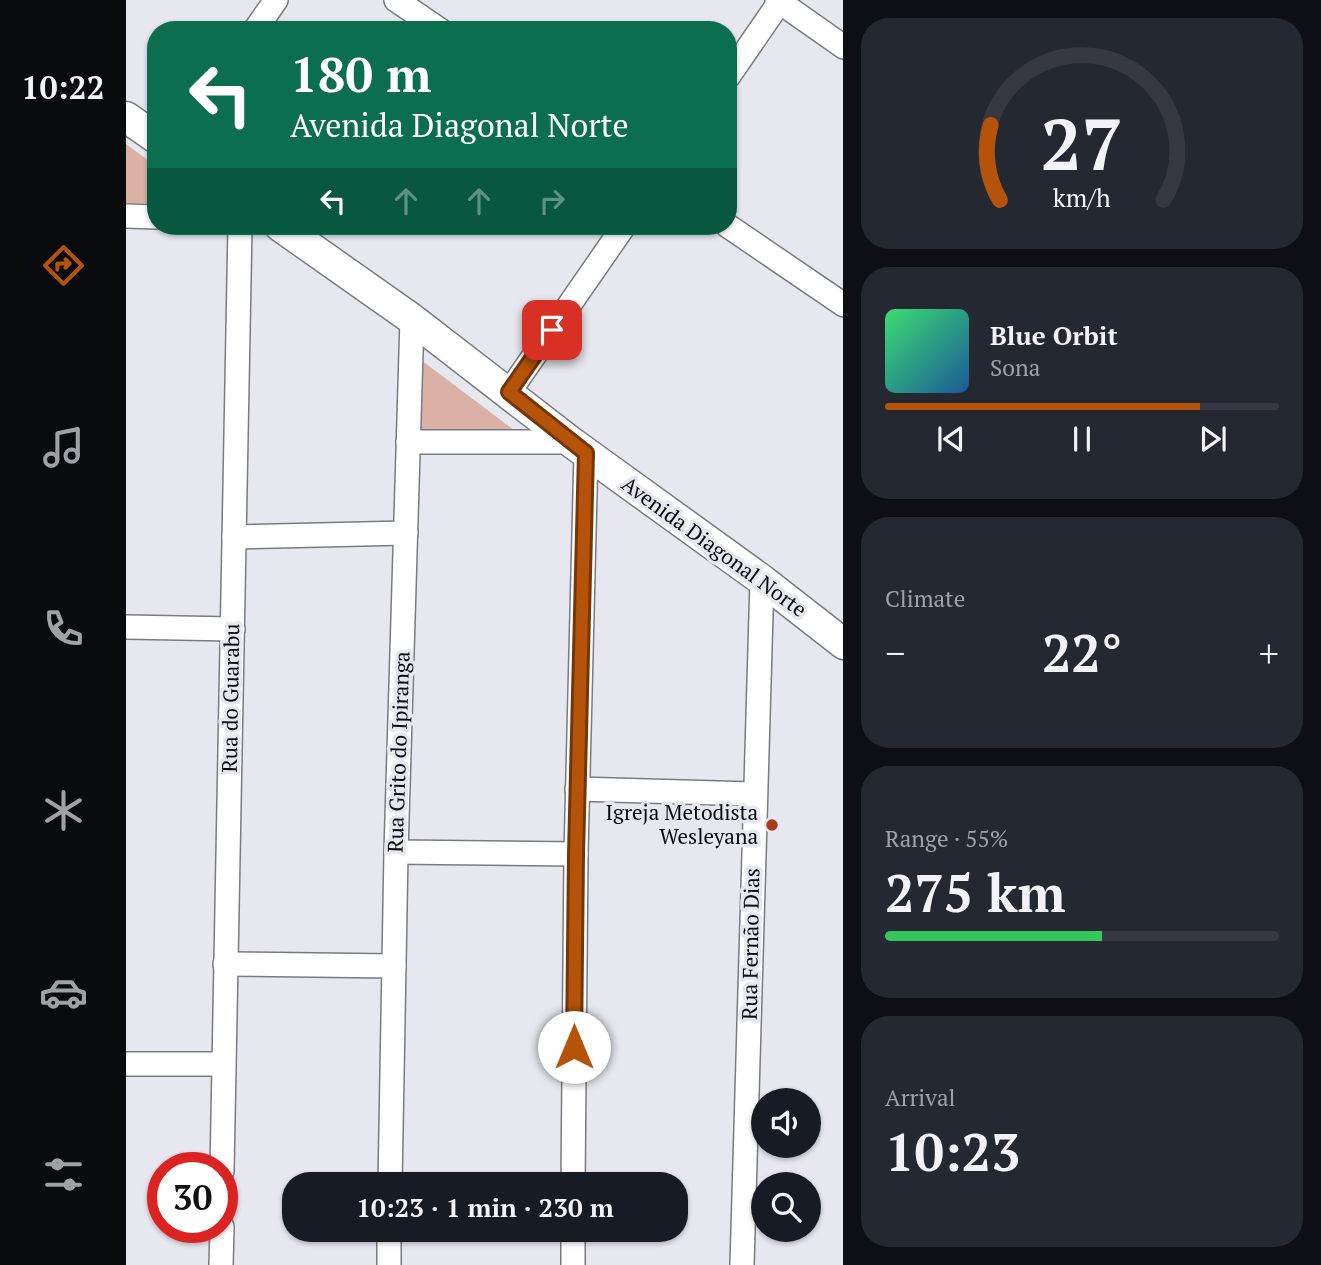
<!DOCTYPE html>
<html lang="en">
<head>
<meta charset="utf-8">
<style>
  body { margin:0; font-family:"PT Serif",serif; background:#242831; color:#f1f3f6; height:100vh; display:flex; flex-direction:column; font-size:26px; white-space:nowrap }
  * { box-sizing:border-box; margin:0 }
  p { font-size:23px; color:#9ea1a6 }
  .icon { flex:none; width:38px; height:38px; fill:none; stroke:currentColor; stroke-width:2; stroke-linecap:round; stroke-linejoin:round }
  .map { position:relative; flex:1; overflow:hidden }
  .panel { display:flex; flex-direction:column; gap:18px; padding:18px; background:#0d0f14; width:478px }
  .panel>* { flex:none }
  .hud { position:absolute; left:21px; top:21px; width:590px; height:214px; border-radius:28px; box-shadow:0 2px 5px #0004; background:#0b6e4f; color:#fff; overflow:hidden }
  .controls { position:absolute; left:625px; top:1088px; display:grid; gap:14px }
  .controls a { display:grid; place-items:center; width:70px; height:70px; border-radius:50%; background:#171b24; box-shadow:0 2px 5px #0004; font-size:35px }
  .speed { position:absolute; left:21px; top:1152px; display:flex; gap:14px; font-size:35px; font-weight:700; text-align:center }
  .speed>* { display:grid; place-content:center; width:91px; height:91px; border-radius:50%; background:#171b24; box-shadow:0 2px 5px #0004; line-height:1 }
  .speed .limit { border:10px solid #d22; background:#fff; color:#111 }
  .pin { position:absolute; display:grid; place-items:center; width:60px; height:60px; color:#fff; margin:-30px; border-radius:14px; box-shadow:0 4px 10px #0006 }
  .me { position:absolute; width:77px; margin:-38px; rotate:0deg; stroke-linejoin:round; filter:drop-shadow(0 0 5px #0008) }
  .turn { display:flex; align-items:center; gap:24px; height:147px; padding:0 28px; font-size:32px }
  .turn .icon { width:91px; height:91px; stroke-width:2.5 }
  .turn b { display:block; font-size:49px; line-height:60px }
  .lanes { display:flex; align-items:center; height:66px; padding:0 28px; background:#0003; justify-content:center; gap:35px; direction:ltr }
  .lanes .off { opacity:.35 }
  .big { font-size:52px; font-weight:700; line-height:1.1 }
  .panel .tile { flex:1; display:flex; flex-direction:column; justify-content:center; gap:10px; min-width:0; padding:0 24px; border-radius:28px; background:#242831 }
  .panel .dial { align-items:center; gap:0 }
  .dial svg { height:182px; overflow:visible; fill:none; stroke:#363941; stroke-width:7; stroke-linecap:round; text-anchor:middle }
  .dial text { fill:#f1f3f6; stroke:none }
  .song { display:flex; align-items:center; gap:21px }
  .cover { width:84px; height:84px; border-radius:10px; background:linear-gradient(135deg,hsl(140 70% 55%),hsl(210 70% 35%)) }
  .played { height:7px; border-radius:4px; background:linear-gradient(90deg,#b45309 80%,#363941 80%) }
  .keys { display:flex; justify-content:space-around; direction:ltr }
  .heat { display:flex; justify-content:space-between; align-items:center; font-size:38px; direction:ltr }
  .charge { height:10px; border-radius:5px; background:linear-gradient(90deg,#34c759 55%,#363941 0) }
  .trip { position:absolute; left:156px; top:1172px; width:406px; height:70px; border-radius:28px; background:#171b24; box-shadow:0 2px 5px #0004; font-weight:700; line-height:70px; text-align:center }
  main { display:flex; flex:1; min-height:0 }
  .tab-bar { display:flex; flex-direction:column; width:126px; justify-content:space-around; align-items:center; background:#090b0e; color:#9ea1a6 }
  .tab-bar .icon { width:49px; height:49px }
  .tab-bar .on { color:#b45309 }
  .tab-bar b { font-size:32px; color:#f1f3f6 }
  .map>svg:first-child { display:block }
  .green { fill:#dcb1a5 }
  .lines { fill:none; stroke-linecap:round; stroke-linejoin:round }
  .minor-casing { stroke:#797b82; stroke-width:26 }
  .tertiary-casing { stroke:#797b82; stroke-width:33 }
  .minor { stroke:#fff; stroke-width:23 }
  .tertiary { stroke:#fff; stroke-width:30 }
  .route-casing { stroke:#753606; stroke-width:18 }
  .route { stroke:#b45309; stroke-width:12 }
  .poi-dot { fill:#a53e1e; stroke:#e6e7ef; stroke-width:2.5 }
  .labels { text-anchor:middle; stroke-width:7; stroke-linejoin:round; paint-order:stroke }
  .street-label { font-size:21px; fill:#0b0b0e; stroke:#e6e7ef }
  .poi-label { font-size:21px; fill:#0b0b0e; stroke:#e6e7ef; text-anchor:end }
</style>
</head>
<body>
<main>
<nav class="tab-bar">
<b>10:22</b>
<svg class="icon on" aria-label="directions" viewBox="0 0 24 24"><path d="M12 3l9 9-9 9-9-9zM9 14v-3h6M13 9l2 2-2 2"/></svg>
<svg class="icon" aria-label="music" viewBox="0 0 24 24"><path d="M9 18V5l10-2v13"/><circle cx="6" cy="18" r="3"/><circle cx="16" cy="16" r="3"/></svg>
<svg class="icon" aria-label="phone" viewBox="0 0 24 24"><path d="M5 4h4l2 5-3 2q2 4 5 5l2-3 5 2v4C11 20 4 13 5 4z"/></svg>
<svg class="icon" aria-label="climate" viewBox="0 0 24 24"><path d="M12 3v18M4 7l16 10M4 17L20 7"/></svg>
<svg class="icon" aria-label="car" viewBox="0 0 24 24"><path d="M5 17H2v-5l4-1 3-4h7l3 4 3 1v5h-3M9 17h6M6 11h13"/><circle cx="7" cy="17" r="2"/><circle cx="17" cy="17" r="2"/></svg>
<svg class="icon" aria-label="filters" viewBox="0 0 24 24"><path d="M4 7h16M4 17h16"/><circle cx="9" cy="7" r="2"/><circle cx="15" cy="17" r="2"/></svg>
</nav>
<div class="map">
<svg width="718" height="1265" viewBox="0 0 718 1265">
  <rect width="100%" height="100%" fill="#e6e7ef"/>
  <g class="green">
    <polygon points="0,144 30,166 30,204 0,203"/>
    <polygon points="295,360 392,433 295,431"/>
  </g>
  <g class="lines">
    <defs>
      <g id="minor">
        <polyline points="270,0 314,30"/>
        <polyline points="651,0 718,47"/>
        <polyline points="129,30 150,0"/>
        <polyline points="602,77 655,0"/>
        <polyline points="0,216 30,217"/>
        <polyline points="602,226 718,305"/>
        <polyline points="383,392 498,226"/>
        <polyline points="282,442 445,442"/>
        <polyline points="108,537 280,533"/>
        <polyline points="0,627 107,629"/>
        <polyline points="451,789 627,794"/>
        <polyline points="270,852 450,854"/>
        <polyline points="99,964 268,966"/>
        <polyline points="0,1064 97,1064"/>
        <polyline points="96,1171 114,226"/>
        <polyline points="264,1185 270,852 286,319"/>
        <polyline points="447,1185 450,854 460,453"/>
        <polyline points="95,1265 96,1227"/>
        <polyline points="263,1265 263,1230"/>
        <polyline points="447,1265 447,1230"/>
        <polyline points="616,1265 636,580"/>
      </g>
      <g id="tertiary">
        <polyline points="0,117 30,138"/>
        <polyline points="154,226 286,319 445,442 636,580 718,644"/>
      </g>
    </defs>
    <use href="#minor" class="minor-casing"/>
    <use href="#tertiary" class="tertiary-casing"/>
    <use href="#minor" class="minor"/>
    <use href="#tertiary" class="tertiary"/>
  </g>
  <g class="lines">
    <defs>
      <polyline id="route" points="426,330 383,392 460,453 450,854 448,1047"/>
    </defs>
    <use href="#route" class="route-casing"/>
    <use href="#route" class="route"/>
  </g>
  <circle class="poi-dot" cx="646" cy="825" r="7"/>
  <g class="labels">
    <g class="street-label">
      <text transform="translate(588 547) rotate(36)" y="7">Avenida Diagonal Norte</text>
      <text transform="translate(105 698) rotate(-89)" y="7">Rua do Guarabu</text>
      <text transform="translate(273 752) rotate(-88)" y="7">Rua Grito do Ipiranga</text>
      <text transform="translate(625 944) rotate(-89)" y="7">Rua Fernão Dias</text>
    </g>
    <g class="poi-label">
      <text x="632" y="820">Igreja Metodista<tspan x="632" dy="24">Wesleyana</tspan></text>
    </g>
  </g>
</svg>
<div class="controls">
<a><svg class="icon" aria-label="sound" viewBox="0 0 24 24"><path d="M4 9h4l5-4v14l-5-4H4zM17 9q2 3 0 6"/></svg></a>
<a><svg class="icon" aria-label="search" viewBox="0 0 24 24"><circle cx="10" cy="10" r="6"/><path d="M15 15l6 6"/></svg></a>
</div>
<div class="speed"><div class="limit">30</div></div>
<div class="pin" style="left:426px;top:330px;background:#d93025"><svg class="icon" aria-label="arrive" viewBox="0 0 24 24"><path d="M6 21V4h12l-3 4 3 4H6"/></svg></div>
<svg class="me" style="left:448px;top:1047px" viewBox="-20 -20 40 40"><circle r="19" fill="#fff"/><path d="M0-13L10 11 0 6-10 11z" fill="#b45309"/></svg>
<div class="trip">10:23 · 1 min · 230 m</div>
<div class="hud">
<div class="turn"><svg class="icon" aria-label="left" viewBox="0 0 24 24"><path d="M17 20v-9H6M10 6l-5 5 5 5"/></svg><div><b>180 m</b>Avenida Diagonal Norte</div></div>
<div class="lanes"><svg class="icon" aria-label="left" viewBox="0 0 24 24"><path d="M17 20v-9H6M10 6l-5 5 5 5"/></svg><svg class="icon off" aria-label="ahead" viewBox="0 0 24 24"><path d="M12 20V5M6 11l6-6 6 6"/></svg><svg class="icon off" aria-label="ahead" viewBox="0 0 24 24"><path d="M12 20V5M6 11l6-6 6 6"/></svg><svg class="icon off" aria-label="right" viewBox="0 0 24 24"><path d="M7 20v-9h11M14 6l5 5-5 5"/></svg></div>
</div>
</div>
<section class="panel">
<div class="tile dial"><svg viewBox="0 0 100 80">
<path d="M14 69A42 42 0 1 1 86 69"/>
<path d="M14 69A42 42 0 0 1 10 36" stroke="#b45309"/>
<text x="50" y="56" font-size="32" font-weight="700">27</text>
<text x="50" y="72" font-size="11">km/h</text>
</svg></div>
<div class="tile">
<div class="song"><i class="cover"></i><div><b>Blue Orbit</b><p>Sona</p></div></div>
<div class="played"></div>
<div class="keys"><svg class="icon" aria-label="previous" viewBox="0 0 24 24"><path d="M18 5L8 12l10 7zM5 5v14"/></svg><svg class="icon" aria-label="pause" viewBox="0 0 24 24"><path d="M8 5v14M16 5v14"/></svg><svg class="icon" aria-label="next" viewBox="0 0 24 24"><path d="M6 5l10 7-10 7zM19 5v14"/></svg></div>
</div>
<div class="tile"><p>Climate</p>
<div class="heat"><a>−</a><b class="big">22°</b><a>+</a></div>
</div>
<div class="tile"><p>Range · 55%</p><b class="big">275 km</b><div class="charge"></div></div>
<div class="tile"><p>Arrival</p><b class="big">10:23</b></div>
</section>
</main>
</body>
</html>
